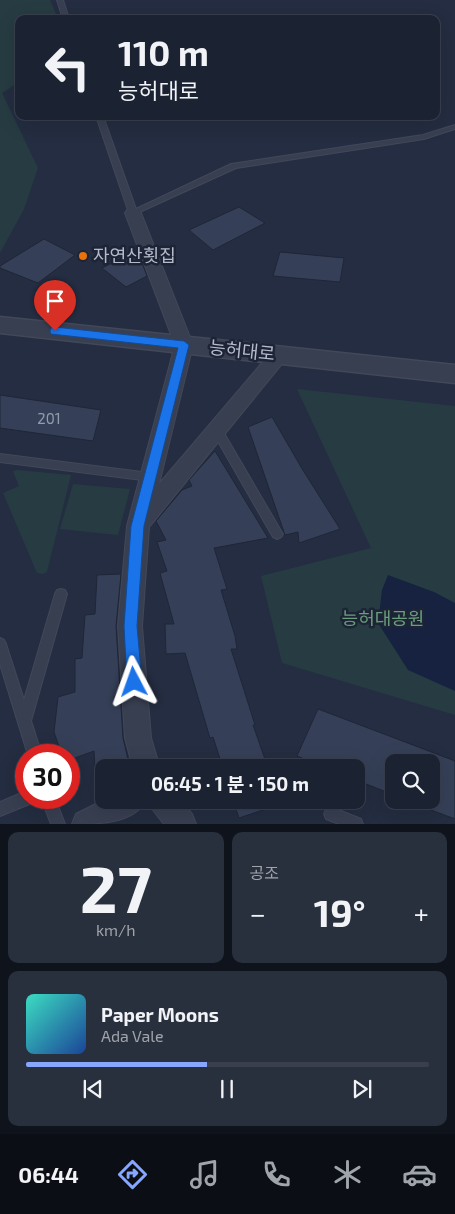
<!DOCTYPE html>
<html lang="ko">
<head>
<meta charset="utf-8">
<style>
  body { margin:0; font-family:"Exo 2","Noto Sans KR",sans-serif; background:#282f3d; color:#f1f3f6; height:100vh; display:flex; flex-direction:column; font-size:19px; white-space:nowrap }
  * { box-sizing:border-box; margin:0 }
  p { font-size:16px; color:#a0a4ab }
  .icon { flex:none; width:28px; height:28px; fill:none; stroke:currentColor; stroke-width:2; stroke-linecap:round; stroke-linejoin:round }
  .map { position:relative; height:824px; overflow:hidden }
  .drawer { display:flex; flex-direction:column; gap:8px; padding:8px; background:#0f131b; flex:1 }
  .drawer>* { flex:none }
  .top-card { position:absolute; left:15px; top:15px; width:425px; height:105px; border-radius:10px; box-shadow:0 5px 20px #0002,0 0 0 1px #393f4d; background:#1b2231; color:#f1f3f6; overflow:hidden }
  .tools { position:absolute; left:385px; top:754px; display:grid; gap:10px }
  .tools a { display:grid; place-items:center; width:55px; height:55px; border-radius:10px; background:#1b2231; box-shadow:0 5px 20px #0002,0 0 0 1px #393f4d; font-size:25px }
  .speed { position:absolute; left:15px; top:744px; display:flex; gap:10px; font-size:25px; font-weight:700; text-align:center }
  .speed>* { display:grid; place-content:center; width:65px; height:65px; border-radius:50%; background:#1b2231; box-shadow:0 5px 20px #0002,0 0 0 1px #393f4d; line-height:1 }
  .speed .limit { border:8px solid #d22; background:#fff; color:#111 }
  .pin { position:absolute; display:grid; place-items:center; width:42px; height:42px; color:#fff; margin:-51px -21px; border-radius:50% 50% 50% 0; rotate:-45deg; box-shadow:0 0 5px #0007 }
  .pin .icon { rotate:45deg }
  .me { position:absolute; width:55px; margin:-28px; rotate:356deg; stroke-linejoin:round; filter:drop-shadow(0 0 4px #0008) }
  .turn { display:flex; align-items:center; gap:18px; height:105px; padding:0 20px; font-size:22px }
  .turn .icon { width:65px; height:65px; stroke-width:2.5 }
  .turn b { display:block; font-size:35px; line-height:42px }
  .big { font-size:38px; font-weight:700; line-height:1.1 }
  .drawer .card { flex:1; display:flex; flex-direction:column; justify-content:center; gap:8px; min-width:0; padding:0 18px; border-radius:10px; background:#282f3d }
  .drawer .dial { align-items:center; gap:0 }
  .dial b { font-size:65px; line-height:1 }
  .song { display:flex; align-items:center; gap:15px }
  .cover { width:60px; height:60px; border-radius:8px; background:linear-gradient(135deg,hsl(170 70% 55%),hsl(220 70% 35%)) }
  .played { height:5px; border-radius:2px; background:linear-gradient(90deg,#87a7fe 45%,#393f4d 45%) }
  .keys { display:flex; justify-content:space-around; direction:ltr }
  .heat { display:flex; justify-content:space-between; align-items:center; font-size:28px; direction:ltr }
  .drawer .tiles { flex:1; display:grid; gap:8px; grid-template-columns:1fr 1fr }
  .card:last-child { grid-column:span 2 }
  .trip { position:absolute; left:95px; top:759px; width:270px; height:50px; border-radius:10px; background:#1b2231; box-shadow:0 5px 20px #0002,0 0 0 1px #393f4d; font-weight:700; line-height:50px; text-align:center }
  .tabs { display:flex; height:80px; justify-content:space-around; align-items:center; background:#0b0e14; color:#a0a4ab }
  .tabs .icon { width:35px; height:35px }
  .tabs .selected { color:#87a7fe }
  .tabs b { font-size:22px; color:#f1f3f6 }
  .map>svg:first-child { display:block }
  .green { fill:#263c42 }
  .water { fill:#162240 }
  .building { fill:#354058; stroke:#1f2638 }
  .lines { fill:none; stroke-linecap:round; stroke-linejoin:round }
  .service-casing { stroke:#42485a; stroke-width:2 }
  .minor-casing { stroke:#42485a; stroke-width:2 }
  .tertiary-casing { stroke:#42485a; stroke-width:3 }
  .service { fill:#383f51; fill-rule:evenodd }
  .minor { fill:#383f51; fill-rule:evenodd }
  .tertiary { fill:#383f51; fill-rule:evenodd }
  .route { fill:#1a73e8; stroke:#114b97 }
  .food-dot { fill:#e8710a; stroke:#1d2436; stroke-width:2 }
  .labels { text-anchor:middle; stroke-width:5; stroke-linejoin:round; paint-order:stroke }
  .number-label { font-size:15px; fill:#939aac }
  .poi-label { font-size:18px; fill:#b5bbcb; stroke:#1d2436; text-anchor:start }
  .street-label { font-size:18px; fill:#b5bbcb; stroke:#1d2436 }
  .park-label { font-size:18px; fill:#6a9e7c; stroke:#1d2436 }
</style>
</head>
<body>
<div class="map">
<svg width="455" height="824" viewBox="0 0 455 824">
  <rect width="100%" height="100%" fill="#242d41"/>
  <g class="green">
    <polygon points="0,0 50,0 58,19 19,19 19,82 2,93 38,168 24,209 0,253"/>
    <polygon points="297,389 455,406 455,715 282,663 261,576 371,548"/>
    <polygon points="17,470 71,475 47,572 43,574 37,573 3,493 19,486 13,471"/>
    <polygon points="73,484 130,489 118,535 60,529"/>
  </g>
  <polygon class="water" points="388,575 434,592 455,603 455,691 408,670 378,623 382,590"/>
  <g class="building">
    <polygon points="239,207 265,223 213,250 189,230"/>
    <polygon points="44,239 75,255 38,283 0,268 0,266"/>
    <polygon points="280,252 344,258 340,282 273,276"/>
    <polygon points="130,254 142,263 147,276 126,287 102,268"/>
    <polygon points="0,395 101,410 93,441 0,428"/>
    <polygon points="272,417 301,467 340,529 299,543 298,532 285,535 248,427"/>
    <polygon points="215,451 268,538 214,548 227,589 221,590 235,636 237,649 231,649 255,725 253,725 268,768 223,768 213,737 210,738 185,653 166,654 165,624 174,624 160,573 167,571 157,542 166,540 156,521 182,490 192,486 189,480"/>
    <polygon points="121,574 116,626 123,738 129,764 95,769 94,751 69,760 69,755 62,755 54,732 58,697 75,692 75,659 82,658 85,615 95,614 97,575"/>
    <polygon points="318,709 455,761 455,819 431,810 431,762 394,762 394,795 356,780 356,768 326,768 297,756"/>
    <polygon points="233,800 280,800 281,804 239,818"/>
  </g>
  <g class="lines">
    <defs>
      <g id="service">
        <polygon points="57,0 63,0 69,19 63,19"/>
        <polygon points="96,116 103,116 136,209 231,164 423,135 455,125 455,129 424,139 236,168 133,215 129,213"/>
        <polygon points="217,427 221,428 281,531 283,534 281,537 277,539 273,537 212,431 213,428"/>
        <polygon points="0,454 150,473 154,474 155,477 154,480 150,481 0,462"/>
        <polygon points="61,589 65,590 67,594 31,721 42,755 28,755 0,664 0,638 4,640 6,644 24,700 55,594 57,590"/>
        <polygon points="26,791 26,798 34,798 32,803 0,816 0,802"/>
        <polygon points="41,798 55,798 65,824 51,824"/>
        <polygon points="331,807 361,819 363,824 339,824 326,819 324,814 326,809"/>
      </g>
      <g id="minor">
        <polygon points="133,208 139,210 141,213 193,345 159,484 273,350 280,348 287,350 289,355 149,527 142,626 151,738 160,768 133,768 125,738 118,626 127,526 175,345 125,213 127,210"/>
        <path d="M 104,800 L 146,800 C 134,824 97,824 72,824 L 76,814 Z"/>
        <polygon points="149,800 180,800 192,814 196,824 164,824 153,810"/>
      </g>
      <polygon id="tertiary" points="0,317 455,365 455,383 0,333"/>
    </defs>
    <use href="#service" class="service-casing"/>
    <use href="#minor" class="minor-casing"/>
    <use href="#tertiary" class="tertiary-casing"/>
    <use href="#service" class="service"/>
    <use href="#minor" class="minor"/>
    <use href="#tertiary" class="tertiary"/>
  </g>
  <polygon class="route" points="55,327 184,341 189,345 144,526 137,626 142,682 139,687 134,689 129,687 127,682 124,626 131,526 178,348 51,334 50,331 51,328"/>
  <circle class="food-dot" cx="83" cy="256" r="5"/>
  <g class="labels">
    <g class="number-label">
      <text x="49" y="424">201</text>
    </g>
    <g class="poi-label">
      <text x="93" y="262">자연산횟집</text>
    </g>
    <g class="street-label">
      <text transform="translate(242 351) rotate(6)" y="6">능허대로</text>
    </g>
    <g class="park-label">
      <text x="383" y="625">능허대공원</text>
    </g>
  </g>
</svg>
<div class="tools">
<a><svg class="icon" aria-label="search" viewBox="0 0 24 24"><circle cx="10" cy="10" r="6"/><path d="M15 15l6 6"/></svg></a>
</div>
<div class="speed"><div class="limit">30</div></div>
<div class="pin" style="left:55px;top:331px;background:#d93025"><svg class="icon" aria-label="arrive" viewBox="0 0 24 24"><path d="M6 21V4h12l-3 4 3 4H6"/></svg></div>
<svg class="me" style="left:134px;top:682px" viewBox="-20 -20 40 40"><path d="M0-17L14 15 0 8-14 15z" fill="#1a73e8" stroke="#fff" stroke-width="4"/></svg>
<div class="trip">06:45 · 1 분 · 150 m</div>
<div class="top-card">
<div class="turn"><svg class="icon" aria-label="left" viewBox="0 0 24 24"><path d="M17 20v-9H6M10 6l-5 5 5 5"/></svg><div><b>110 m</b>능허대로</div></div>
</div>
</div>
<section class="drawer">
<div class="tiles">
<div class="card dial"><b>27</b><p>km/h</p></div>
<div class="card"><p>공조</p>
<div class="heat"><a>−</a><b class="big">19°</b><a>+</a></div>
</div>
<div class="card">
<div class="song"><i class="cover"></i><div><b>Paper Moons</b><p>Ada Vale</p></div></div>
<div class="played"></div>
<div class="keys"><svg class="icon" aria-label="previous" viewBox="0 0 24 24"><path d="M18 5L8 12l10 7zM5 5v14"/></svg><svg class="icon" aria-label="pause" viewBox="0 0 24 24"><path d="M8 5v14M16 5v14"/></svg><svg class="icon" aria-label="next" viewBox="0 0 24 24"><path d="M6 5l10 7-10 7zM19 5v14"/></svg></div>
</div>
</div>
</section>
<nav class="tabs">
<b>06:44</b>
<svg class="icon selected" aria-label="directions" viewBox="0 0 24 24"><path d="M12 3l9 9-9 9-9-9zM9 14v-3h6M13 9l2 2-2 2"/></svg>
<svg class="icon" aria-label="music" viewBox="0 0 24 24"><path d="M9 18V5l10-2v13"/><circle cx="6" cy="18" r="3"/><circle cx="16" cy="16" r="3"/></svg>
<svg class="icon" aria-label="phone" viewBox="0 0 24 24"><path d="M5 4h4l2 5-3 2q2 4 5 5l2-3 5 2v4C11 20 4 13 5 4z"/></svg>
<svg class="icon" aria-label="climate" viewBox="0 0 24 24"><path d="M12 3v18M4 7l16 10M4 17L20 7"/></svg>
<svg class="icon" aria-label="car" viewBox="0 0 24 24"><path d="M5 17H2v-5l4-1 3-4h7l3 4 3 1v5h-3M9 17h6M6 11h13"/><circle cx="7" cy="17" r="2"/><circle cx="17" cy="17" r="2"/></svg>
</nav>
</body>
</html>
